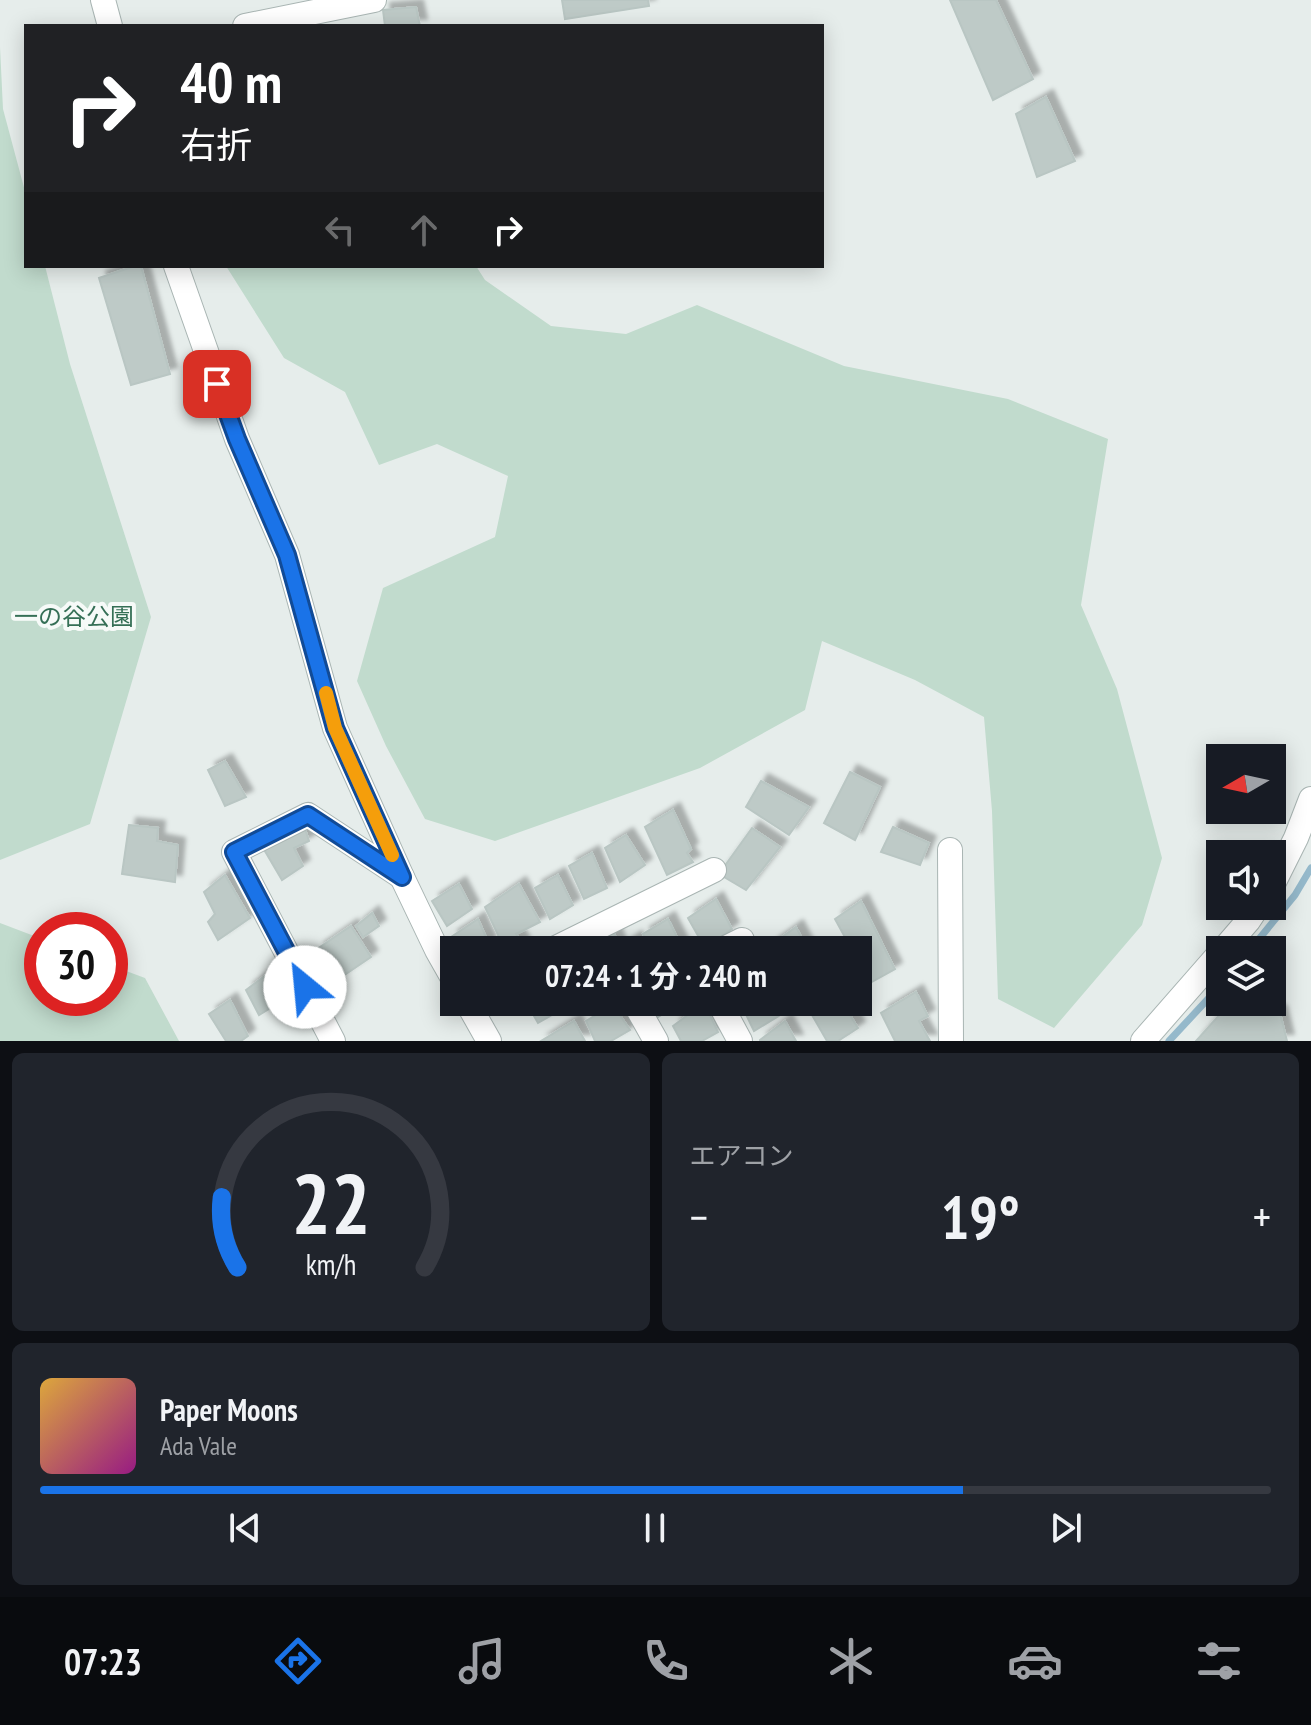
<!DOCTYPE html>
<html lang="ja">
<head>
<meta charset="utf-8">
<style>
  body { margin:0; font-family:"PT Sans Narrow","Noto Sans JP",sans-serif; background:#20242c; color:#f1f3f6; height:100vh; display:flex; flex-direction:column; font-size:30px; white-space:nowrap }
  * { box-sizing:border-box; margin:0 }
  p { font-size:26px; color:#9ea1a6 }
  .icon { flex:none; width:44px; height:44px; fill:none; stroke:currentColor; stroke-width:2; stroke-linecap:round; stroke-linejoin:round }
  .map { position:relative; height:1041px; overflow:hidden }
  .drawer { display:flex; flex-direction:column; gap:12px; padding:12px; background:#0d0f14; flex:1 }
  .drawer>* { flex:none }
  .hud { position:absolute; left:24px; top:24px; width:800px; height:244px; border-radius:0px; box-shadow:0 4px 20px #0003; background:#202124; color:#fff; overflow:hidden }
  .needle { width:52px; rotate:261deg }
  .fabs { position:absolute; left:1206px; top:744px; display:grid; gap:16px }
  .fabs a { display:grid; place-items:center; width:80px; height:80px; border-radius:0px; background:#171b24; box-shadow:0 4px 20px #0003; font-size:40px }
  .speed { position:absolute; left:24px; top:912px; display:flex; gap:16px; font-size:40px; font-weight:700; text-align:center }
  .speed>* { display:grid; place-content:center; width:104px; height:104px; border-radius:50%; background:#171b24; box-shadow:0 4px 20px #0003; line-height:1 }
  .speed .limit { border:12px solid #d22; background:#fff; color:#111 }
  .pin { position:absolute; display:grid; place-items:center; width:68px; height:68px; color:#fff; margin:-34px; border-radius:16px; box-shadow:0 4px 12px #0006 }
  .me { position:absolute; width:88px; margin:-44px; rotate:332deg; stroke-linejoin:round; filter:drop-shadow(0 0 6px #0008) }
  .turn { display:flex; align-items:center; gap:28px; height:168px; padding:0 24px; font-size:36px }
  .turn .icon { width:104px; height:104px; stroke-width:2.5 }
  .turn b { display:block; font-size:56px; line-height:68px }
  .lanes { display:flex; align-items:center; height:76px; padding:0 24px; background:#0003; justify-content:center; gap:40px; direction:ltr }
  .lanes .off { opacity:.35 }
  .big { font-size:60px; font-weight:700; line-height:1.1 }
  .drawer .tile { flex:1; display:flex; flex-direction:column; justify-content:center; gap:12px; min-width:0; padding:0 28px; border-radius:12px; background:#20242c }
  .drawer .dial { align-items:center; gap:0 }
  .dial svg { height:208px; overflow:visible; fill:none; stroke:#363941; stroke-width:7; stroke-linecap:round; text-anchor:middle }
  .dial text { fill:#f1f3f6; stroke:none }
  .song { display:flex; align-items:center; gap:24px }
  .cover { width:96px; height:96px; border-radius:12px; background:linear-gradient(135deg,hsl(40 70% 55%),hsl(310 70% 35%)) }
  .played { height:8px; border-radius:4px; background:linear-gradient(90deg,#1a73e8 75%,#363941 75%) }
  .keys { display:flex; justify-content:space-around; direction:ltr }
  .heat { display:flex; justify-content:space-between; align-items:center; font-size:44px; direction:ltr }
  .drawer .tiles { flex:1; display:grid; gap:12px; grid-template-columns:1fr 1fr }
  .tile:last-child { grid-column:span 2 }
  .trip { position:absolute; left:440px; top:936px; width:432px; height:80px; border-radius:0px; background:#171b24; box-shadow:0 4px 20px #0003; font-weight:700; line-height:80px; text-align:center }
  .dock { display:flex; height:128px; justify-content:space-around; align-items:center; background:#090b0e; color:#9ea1a6 }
  .dock .icon { width:56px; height:56px }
  .dock .current { color:#1a73e8 }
  .dock b { font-size:36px; color:#f1f3f6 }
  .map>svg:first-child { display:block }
  .green { fill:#c1dbcd }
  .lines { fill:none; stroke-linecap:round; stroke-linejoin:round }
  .stream { stroke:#95b9cb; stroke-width:7 }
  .building { fill:#becac7; stroke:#b9c6c3; stroke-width:2; filter:url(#shadow) }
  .minor-casing { stroke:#a9b5b3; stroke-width:26 }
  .tertiary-casing { stroke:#a9b5b3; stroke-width:26 }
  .minor { stroke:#fff; stroke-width:24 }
  .tertiary { stroke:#fff; stroke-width:24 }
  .route-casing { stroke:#114b97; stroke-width:20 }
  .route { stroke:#1a73e8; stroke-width:14 }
  .slow { stroke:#f59e0b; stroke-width:14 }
  .labels { text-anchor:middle; stroke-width:8; stroke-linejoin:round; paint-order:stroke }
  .park-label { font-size:24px; fill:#356f56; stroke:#f6faf8 }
</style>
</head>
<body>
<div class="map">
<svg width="1311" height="1041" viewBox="0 0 1311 1041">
  <defs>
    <filter id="shadow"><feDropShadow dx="7" dy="-7" stdDeviation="2" flood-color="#0004"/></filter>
  </defs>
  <rect width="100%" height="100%" fill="#e6edeb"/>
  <g class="green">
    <polygon points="0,47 3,109 26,195 26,266 45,266 70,364 151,617 90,824 0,860"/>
    <polygon points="226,266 476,266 485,280 551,326 626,334 697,305 844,366 1008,399 1108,439 1081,605 1117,689 1162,858 1142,925 1054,1028 998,999 992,811 984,717 915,680 822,641 805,710 700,768 495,841 425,819 386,746 357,681 383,588 495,537 508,476 437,444 379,465 345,392 284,358"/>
    <polygon points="0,923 42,939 42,998 110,998 110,965 145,978 179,1041 0,1041"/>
  </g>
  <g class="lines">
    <g class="stream">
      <polyline points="1250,950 1295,895 1311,868"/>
      <polyline points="1169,1041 1220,986"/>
    </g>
  </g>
  <g class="building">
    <polygon points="562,0 648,0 649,6 565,19"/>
    <polygon points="950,0 996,0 1033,79 993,100"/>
    <polygon points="416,7 420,26 385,26 383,10"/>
    <polygon points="1046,97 1075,161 1037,177 1016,114"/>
    <polygon points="135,266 141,266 170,374 131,385 99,278"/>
    <polygon points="225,761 246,797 225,806 208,770"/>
    <polygon points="850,772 880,787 855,840 824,823"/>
    <polygon points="761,781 809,807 789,835 746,807"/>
    <polygon points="673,810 691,849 687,853 693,862 667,875 645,827"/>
    <polygon points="303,823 309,841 294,848 303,866 282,880 262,846"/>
    <polygon points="129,825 158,828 157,841 178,845 175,882 122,874"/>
    <polygon points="893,827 929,843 920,865 881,852"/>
    <polygon points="752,828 780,847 746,890 719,874"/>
    <polygon points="626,835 645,865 620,882 605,848"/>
    <polygon points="592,853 607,888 584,899 569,866"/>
    <polygon points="225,875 250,918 218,940 208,922 215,914 204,892"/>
    <polygon points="558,875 573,905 550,919 535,888"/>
    <polygon points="459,884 472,909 447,926 432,901"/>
    <polygon points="519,884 540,922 516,934 523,944 512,950 505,950 485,907"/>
    <polygon points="716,899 732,929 705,948 688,918"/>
    <polygon points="861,901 895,969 870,983 858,961 858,950 852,950 835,919"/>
    <polygon points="372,913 379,926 363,937 356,926"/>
    <polygon points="478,919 489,944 477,950 458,950 451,937"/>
    <polygon points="668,919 683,949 651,950 643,934"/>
    <polygon points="351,926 371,957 334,982 317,949"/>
    <polygon points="796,927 808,950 773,950 771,945"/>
    <polygon points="614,933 620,948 635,938 640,950 601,950 597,941"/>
    <polygon points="270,972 285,999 259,1015 246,990"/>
    <polygon points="916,992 928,1016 919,1021 930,1041 895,1041 881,1013"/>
    <polygon points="230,1000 248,1036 241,1041 226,1041 209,1014"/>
    <polygon points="526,1002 563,1002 566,1007 538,1023"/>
    <polygon points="652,1002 682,1002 658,1017"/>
    <polygon points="740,1002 768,1002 770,1005 774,1002 782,1002 787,1011 754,1031"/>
    <polygon points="829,1002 842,1002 858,1028 838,1041 827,1041 812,1015"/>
    <polygon points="1231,1002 1255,1002 1280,1013 1287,1041 1196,1041"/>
    <polygon points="704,1003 718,1032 702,1041 681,1041 673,1026"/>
    <polygon points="613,1005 630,1030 611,1041 595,1041 586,1021"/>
    <polygon points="574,1021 585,1041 541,1041"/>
    <polygon points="785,1021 796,1041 760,1041 760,1040"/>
  </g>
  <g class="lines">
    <defs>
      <g id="minor">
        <polyline points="103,0 110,26"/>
        <polyline points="176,266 237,439 287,555 335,728 402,877 437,950 454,980"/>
        <polyline points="950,850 951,1041"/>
        <polyline points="552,950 714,870"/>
        <polyline points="722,950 742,940"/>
        <polyline points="467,1002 489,1041"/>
        <polyline points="634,1002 656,1041"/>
        <polyline points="719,1002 740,1041"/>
        <polyline points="333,1041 234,852 308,815 402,877"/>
      </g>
      <g id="tertiary">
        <polyline points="245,26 374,0"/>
        <polyline points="1272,886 1296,838 1311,799"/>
        <polyline points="1223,950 1248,921 1258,906"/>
        <polyline points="1143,1041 1220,953"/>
      </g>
    </defs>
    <use href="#minor" class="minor-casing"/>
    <use href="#tertiary" class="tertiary-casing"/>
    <use href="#minor" class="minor"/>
    <use href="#tertiary" class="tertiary"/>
  </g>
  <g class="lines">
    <defs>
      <polyline id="route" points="217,384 237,439 287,555 335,728 402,877 308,815 234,852 305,987"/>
    </defs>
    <use href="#route" class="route-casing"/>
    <use href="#route" class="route"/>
    <polyline class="slow" points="326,693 335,728 392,855"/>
  </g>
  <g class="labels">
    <g class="park-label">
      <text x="74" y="625">一の谷公園</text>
    </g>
  </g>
</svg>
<div class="fabs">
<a><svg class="needle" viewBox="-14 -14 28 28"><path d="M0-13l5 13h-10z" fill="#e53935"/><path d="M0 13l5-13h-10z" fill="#9ea1a6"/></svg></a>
<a><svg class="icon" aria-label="sound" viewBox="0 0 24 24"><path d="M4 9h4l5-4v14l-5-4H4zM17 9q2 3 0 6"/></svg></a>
<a><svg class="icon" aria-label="layers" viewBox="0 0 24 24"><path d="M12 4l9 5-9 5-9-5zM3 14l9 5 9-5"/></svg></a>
</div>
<div class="speed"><div class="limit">30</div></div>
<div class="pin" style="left:217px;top:384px;background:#d93025"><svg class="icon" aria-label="arrive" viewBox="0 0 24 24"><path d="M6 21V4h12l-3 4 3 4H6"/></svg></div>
<svg class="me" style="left:305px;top:987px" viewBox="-20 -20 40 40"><circle r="19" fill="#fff"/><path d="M0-13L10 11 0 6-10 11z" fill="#1a73e8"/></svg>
<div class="trip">07:24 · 1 分 · 240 m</div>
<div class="hud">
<div class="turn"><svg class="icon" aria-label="right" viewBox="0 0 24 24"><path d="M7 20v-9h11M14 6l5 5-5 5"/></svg><div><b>40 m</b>右折</div></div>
<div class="lanes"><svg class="icon off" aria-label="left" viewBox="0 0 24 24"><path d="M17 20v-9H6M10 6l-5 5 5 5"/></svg><svg class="icon off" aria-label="ahead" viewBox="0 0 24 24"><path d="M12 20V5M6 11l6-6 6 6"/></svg><svg class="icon" aria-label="right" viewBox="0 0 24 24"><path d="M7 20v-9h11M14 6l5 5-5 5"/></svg></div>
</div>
</div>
<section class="drawer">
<div class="tiles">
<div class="tile dial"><svg viewBox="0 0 100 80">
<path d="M14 69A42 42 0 1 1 86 69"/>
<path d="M14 69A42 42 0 0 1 8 42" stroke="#1a73e8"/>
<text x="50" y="56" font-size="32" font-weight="700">22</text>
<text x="50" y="72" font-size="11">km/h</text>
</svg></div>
<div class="tile"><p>エアコン</p>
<div class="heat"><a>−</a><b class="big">19°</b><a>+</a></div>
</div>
<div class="tile">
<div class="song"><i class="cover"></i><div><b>Paper Moons</b><p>Ada Vale</p></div></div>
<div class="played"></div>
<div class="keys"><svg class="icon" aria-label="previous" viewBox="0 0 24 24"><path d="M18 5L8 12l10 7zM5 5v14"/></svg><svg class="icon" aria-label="pause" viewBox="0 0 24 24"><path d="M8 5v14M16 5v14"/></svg><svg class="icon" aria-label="next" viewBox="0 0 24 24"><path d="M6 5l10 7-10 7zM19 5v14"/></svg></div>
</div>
</div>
</section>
<nav class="dock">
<b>07:23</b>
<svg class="icon current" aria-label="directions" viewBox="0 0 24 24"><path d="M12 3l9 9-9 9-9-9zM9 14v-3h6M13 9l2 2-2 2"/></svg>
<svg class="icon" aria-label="music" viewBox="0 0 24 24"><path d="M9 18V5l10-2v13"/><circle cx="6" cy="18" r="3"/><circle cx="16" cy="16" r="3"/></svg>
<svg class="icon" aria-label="phone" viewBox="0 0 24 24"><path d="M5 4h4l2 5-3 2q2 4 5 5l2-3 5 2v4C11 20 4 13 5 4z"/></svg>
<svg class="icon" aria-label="climate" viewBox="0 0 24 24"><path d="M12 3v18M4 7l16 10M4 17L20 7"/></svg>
<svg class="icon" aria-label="car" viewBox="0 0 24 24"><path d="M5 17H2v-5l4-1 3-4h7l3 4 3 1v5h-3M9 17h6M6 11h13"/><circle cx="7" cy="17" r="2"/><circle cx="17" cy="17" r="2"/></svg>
<svg class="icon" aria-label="filters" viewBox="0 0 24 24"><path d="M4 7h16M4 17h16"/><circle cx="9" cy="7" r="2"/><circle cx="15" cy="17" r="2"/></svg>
</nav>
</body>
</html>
